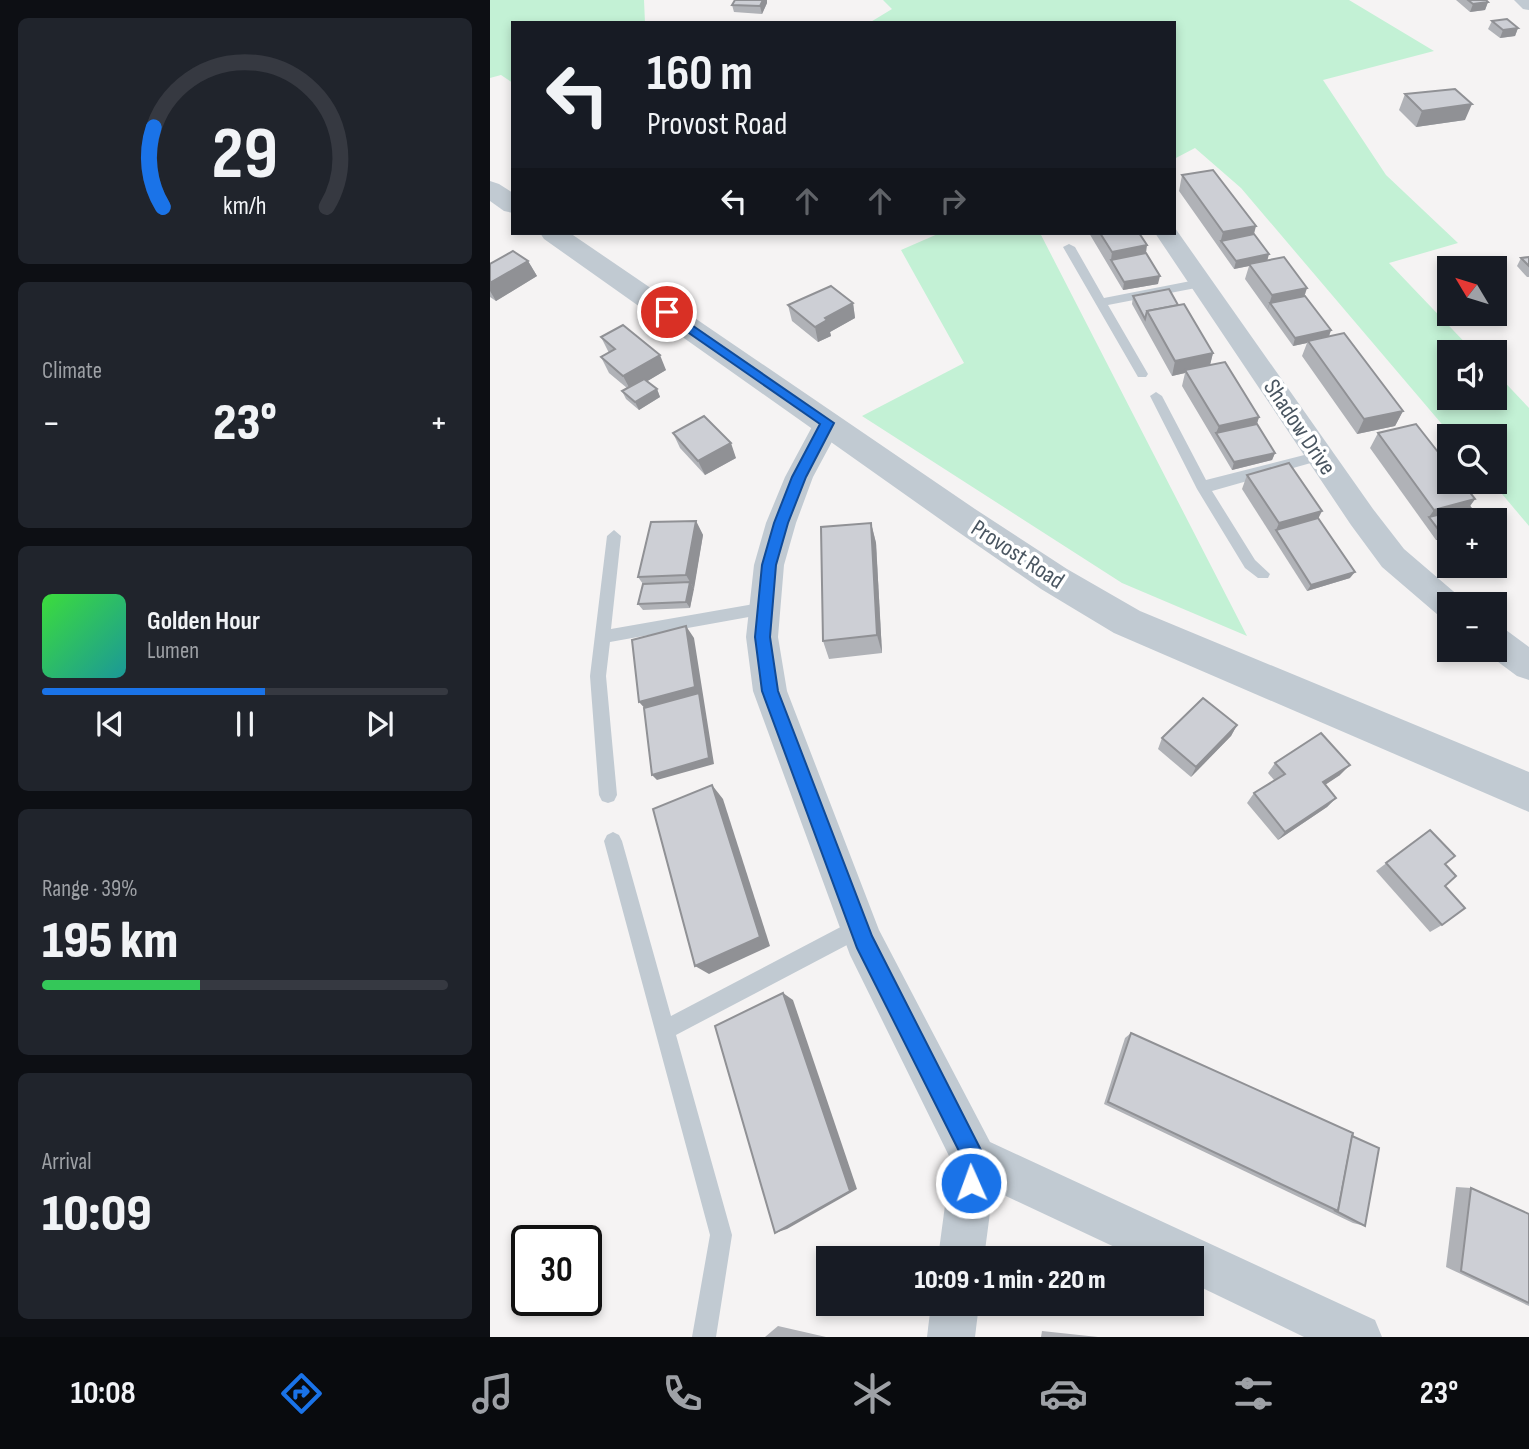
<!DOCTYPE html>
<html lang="en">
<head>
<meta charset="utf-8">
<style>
  body { margin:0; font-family:"Sofia Sans Condensed",sans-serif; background:#20242c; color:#f1f3f6; height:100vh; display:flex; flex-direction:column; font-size:26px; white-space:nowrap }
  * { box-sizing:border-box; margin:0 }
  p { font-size:23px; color:#9ea1a6 }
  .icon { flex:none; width:38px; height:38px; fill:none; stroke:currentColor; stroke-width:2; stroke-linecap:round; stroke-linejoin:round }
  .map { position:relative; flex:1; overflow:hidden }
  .side { display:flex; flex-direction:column; gap:18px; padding:18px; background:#0d0f14; width:490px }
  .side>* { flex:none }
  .top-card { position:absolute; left:21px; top:21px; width:665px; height:214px; border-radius:0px; box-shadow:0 4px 10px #0003; background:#171b24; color:#f1f3f6; overflow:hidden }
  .needle { width:46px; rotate:308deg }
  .tools { position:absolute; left:947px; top:256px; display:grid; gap:14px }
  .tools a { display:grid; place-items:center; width:70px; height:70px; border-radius:0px; background:#171b24; box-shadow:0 4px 10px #0003; font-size:35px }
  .speed { position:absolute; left:21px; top:1225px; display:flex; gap:14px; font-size:35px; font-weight:700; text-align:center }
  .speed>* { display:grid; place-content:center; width:91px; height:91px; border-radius:50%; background:#171b24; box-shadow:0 4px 10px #0003; line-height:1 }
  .speed .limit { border:4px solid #111; border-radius:10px; background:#fff; color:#111 }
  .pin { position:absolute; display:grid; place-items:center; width:60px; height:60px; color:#fff; margin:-30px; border:4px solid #fff; border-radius:50%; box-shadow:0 2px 7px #0007 }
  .me { position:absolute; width:77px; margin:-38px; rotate:358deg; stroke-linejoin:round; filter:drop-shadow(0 0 5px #0008) }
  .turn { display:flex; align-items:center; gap:24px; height:147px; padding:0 21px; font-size:32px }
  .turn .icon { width:91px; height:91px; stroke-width:2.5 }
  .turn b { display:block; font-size:49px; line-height:60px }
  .lanes { display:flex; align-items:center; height:66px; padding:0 21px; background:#0003; justify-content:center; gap:35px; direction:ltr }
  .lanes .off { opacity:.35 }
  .big { font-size:52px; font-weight:800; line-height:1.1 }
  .side .widget { flex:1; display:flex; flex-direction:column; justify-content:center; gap:10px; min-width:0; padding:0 24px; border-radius:10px; background:#20242c }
  .side .dial { align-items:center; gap:0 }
  .dial svg { height:182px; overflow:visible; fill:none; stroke:#363941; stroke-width:7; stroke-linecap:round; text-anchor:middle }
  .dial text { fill:#f1f3f6; stroke:none }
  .song { display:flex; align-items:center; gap:21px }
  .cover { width:84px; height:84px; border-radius:10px; background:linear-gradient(135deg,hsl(120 70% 55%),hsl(180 70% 35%)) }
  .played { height:7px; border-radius:4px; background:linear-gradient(90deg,#1a73e8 55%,#363941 55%) }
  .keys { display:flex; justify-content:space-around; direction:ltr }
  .heat { display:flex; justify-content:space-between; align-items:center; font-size:38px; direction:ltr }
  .charge { height:10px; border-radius:5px; background:linear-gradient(90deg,#34c759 39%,#363941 0) }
  .trip { position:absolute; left:326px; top:1246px; width:388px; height:70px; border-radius:0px; background:#171b24; box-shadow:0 4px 10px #0003; font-weight:800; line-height:70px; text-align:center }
  .menu { display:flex; height:112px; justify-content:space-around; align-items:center; background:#090b0e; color:#9ea1a6 }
  .menu .icon { width:49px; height:49px }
  .menu .current { color:#1a73e8 }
  .menu b { font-size:32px; color:#f1f3f6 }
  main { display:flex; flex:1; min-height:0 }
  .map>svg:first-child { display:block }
  .green { fill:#c3f1d5 }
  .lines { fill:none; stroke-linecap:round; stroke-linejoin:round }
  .service { fill:#c1cad2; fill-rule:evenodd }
  .minor { fill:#c1cad2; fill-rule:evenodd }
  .tertiary { fill:#c1cad2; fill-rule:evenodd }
  .wall { fill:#b0b2b7 }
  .shaded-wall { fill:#909195 }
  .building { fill:#cdcfd5; stroke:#909195; stroke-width:2 }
  .route { fill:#1a73e8; stroke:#114b97; stroke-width:2 }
  .labels { text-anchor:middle; stroke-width:7; stroke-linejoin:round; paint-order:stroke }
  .street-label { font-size:24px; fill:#4a5661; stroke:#fff }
</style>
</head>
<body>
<main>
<section class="side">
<div class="widget dial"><svg viewBox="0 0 100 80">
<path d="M14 69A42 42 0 1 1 86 69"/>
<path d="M14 69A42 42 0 0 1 10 34" stroke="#1a73e8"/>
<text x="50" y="56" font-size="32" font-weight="700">29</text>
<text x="50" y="72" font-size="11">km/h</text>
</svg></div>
<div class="widget"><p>Climate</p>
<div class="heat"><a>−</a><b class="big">23°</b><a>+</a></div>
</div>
<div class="widget">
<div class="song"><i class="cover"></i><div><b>Golden Hour</b><p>Lumen</p></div></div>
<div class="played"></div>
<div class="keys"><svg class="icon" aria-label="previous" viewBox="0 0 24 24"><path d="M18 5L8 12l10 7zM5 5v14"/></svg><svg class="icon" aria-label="pause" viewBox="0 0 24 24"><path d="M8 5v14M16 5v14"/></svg><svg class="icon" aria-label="next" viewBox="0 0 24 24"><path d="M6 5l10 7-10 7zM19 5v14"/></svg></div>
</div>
<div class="widget"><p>Range · 39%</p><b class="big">195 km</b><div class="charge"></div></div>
<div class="widget"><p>Arrival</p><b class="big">10:09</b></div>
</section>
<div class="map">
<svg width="1039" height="1337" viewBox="0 0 1039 1337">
  <rect width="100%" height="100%" fill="#f5f3f3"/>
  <g class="green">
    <polygon points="0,0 154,0 155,23 23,23 23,83 11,75 0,78"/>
    <polygon points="393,0 859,0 944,51 833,80 896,175 968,243 899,263 984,352 959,352 959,397 1004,397 1005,372 1039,408 1039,526 1001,481 1004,481 1004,436 962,436 751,188 705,148 684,159 684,23 379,23 402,9"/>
    <polygon points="450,233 550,233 757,636 632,583 372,416 474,363 411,250"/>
  </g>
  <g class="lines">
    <g class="service">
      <polygon points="579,244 585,247 614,298 711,279 717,283 711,287 618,305 658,374 656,377 648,377 573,247"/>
      <polygon points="666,392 672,396 716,480 830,451 835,453 835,459 722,491 765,560 780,574 778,578 768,578 755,568 707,489 660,396"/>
      <polygon points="124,530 131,536 121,629 275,602 280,604 283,608 280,612 275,614 120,642 116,676 127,795 124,801 118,803 112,801 109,795 100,676 117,536"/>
      <polygon points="123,832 129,835 132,841 181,1016 362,921 369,919 376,921 378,928 376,935 186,1035 242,1235 226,1337 202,1337 220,1235 114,841 117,835"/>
    </g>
    <g class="minor">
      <polygon points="1024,0 1039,0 1039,10 1033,9"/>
      <polygon points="685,228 883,509 914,549 970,597 974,604 959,604 959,619 948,615 892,567 861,525 665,233 684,233"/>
      <polygon points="338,413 348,416 352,423 323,477 306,523 294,565 288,637 297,691 389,930 500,1142 885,1320 892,1337 814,1337 702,1283 702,1258 648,1258 503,1190 494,1258 448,1258 461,1160 360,955 263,691 256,637 264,565 276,523 295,477 324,423 328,416"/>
      <polygon points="1004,626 1016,630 1039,647 1039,680 1027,676 992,650 1004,649"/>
      <polygon points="441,1304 489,1304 485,1337 437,1337"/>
    </g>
    <g class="tertiary">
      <polygon points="0,181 9,184 23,193 23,213 14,211 0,201"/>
      <polygon points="50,233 80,233 485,509 577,569 650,611 1039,772 1039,812 624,633 551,589 461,527 54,239"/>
    </g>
  </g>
  <g class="wall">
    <polygon points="966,0 996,0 998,2 995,10 980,12"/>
    <polygon points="277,3 272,14 244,12 242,5"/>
    <polygon points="1002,21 1028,28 1025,36 1010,38 998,29"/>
    <polygon points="915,94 975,120 926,127 909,110"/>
    <polygon points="692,175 764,234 777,260 815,296 841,330 839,337 913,411 905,426 867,434 812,356 817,343 803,346 755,279 759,266 744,269 689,191"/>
    <polygon points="599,233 649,233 656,254 668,284 633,290"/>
    <polygon points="1039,257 1039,277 1037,277 1027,266 1031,258"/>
    <polygon points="38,261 47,276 6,301 0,297 0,264"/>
    <polygon points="643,296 688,305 723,353 720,365 769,417 767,424 785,453 782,460 742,470 692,386 695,373 682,376 642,304"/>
    <polygon points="363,303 365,318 340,332 341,336 328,342 302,321 298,305"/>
    <polygon points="111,337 176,370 157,381 167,389 170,397 149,410 136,399 132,391 137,388 119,373 111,357 119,353"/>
    <polygon points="183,433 246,458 215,475 190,448"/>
    <polygon points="888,433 985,499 959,537 946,540 880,448"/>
    <polygon points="757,475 828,519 860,578 817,591 752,489"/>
    <polygon points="206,521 213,535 200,608 153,610 148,604 153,584 148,577"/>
    <polygon points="381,523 386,543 392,653 339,659 333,641"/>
    <polygon points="747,725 741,736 701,777 668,749 672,738"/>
    <polygon points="785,763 850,775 835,785 846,798 837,807 788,840 757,803 764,793 784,780 778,773"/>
    <polygon points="940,830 955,886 952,925 940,932 886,871"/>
    <polygon points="641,1033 862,1136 875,1226 863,1223 614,1104 635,1038"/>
    <polygon points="966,1187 981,1188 1039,1214 1039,1306 956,1267"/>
    <polygon points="288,1326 336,1337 275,1337"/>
    <polygon points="552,1331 608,1337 551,1337"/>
  </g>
  <g class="shaded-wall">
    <polygon points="273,0 277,0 277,3 272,14 270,6"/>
    <polygon points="998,2 995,10 980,12 983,4"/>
    <polygon points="1028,28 1025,36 1010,38 1013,30"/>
    <polygon points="982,104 975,120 926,127 932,111"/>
    <polygon points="766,226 762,242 731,241 729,248 733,232"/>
    <polygon points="657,245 655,261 621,260 622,252"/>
    <polygon points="779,254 777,262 759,264 759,266 744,269 746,261"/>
    <polygon points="38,261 47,276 6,301 0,291 0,283"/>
    <polygon points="670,276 668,284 633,290 634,282"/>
    <polygon points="817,288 812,304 780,303 777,311 782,295"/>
    <polygon points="363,303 365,318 340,332 341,336 328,342 325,327 335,318"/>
    <polygon points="841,330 838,338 818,341 817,343 803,346 805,338"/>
    <polygon points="723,353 719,369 695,370 695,373 682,376 685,361"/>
    <polygon points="170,355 176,370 141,391 133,376"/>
    <polygon points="167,389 170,397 149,410 145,402"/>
    <polygon points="913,411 905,426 867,434 874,419"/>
    <polygon points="769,417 764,432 726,433 729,426"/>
    <polygon points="241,443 246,458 215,475 208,461"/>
    <polygon points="785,453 782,460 742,470 744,462"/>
    <polygon points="985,499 974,514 939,517 944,510"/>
    <polygon points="832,511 825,525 786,530 789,523"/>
    <polygon points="206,521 213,535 204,589 196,575"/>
    <polygon points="381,523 386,543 392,653 387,635"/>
    <polygon points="959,531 959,537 946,540 951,533"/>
    <polygon points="865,572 860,578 817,591 821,585"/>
    <polygon points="200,582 204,589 200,608 196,602"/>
    <polygon points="196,626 204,638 224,764 167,780 162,775 159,713 149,702"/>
    <polygon points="747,725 741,736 701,777 706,767"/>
    <polygon points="860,765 850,775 824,792 833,782"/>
    <polygon points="222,785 233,799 280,946 219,974 205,966"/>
    <polygon points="846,798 837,807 788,840 795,832"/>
    <polygon points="293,993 303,1000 367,1189 297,1229 285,1233"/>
  </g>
  <g class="building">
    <polygon points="245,0 273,0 270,6 242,5"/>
    <polygon points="978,0 996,0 998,2 983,4"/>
    <polygon points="1017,19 1028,28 1013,30 1002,21"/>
    <polygon points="965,89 982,104 932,111 915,94"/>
    <polygon points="723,170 766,226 733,232 692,175"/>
    <polygon points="610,233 649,233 657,245 622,252"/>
    <polygon points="764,234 779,254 746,261 731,241"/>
    <polygon points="23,251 38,261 0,283 0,264"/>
    <polygon points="656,253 670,276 634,282 621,260"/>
    <polygon points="794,257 817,288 782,295 759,264"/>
    <polygon points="1039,257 1039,266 1031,258"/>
    <polygon points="341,286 363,303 335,318 337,320 325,327 298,305"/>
    <polygon points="679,289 688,305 657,311 655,319 643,296"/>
    <polygon points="815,296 841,330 805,338 780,303"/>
    <polygon points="694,304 723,353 685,361 657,311"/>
    <polygon points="133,325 170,355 133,376 111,357 125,349 111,337"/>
    <polygon points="854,333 913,411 874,419 818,341"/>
    <polygon points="735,362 769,417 729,426 695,370"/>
    <polygon points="154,379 167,389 145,402 132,391"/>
    <polygon points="214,416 241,443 208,461 183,433"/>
    <polygon points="767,424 785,453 744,462 726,433"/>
    <polygon points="926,424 959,466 959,481 971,481 985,499 944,510 888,433"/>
    <polygon points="799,463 832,511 789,523 757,475"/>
    <polygon points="980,507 990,520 959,520 959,531 951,533 939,517"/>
    <polygon points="828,518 865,572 821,585 786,530"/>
    <polygon points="206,521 196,575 148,577 161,522"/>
    <polygon points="381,523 387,635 333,641 331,527"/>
    <polygon points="200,582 196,602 148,604 153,584"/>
    <polygon points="196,626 205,687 149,702 142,640"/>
    <polygon points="209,693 219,758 162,775 154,708"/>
    <polygon points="713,698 747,725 706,767 672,738"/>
    <polygon points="831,733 860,765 833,782 846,798 795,832 764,793 795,774 785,763"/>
    <polygon points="222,785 270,937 205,966 163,809"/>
    <polygon points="940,830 965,856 955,864 966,876 955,886 975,908 952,925 896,863"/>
    <polygon points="293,993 360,1191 285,1233 225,1026"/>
    <polygon points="641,1033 863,1133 848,1211 618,1102"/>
    <polygon points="862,1136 889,1148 875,1226 844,1210 848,1211"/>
    <polygon points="981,1188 1039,1214 1039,1303 971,1271"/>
  </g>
  <polygon class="route" points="177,308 344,423 316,477 298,523 286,565 280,637 288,691 382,936 495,1158 489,1190 481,1194 473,1190 470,1183 473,1159 367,948 272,691 265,637 272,565 284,523 302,477 330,424 173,315 171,312"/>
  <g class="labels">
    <g class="street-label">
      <text transform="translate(810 427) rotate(56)" y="8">Shadow Drive</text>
      <text transform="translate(528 554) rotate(33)" y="8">Provost Road</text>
    </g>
  </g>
</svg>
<div class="tools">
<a><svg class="needle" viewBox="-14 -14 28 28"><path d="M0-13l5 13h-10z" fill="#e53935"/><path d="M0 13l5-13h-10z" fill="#9ea1a6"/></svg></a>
<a><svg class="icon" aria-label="sound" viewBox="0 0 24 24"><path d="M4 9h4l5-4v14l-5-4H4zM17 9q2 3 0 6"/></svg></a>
<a><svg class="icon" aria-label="search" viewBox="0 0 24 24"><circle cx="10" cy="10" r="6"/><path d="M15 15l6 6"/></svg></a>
<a>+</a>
<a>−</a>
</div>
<div class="speed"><div class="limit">30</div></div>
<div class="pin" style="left:177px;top:312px;background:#d93025"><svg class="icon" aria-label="arrive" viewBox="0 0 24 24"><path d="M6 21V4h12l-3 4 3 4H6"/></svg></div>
<svg class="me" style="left:481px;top:1183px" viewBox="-20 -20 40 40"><circle r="17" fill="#1a73e8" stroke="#fff" stroke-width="3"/><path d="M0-11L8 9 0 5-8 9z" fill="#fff"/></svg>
<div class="trip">10:09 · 1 min · 220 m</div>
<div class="top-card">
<div class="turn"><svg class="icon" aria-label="left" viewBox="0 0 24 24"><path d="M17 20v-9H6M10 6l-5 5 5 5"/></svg><div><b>160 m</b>Provost Road</div></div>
<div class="lanes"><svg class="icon" aria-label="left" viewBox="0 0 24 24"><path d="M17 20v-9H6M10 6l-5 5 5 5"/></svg><svg class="icon off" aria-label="ahead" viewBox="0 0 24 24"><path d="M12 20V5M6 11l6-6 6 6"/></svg><svg class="icon off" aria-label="ahead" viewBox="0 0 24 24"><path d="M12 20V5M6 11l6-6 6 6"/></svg><svg class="icon off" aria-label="right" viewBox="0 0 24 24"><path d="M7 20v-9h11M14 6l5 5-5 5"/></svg></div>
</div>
</div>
</main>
<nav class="menu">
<b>10:08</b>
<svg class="icon current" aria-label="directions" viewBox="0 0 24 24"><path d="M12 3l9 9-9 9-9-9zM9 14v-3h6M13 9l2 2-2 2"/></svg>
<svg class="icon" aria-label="music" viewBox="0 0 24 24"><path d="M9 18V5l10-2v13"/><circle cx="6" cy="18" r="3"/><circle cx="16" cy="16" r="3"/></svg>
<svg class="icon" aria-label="phone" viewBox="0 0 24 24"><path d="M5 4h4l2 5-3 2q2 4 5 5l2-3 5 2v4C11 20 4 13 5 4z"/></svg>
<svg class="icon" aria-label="climate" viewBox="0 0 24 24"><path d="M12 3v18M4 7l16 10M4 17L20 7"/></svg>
<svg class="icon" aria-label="car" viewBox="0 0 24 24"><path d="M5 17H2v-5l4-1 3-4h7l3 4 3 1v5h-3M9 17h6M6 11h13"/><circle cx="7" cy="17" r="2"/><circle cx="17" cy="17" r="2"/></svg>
<svg class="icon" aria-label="filters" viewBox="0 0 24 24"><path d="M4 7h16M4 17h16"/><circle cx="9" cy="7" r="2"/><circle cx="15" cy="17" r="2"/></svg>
<b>23°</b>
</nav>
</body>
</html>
